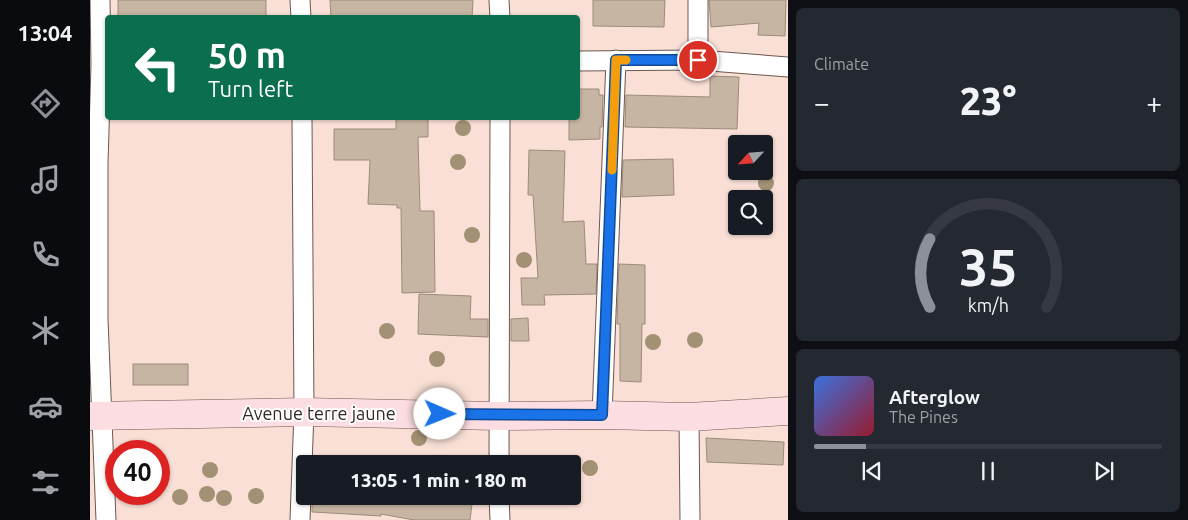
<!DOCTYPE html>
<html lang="en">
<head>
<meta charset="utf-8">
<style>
  body { margin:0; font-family:Ubuntu,sans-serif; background:#242831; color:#f1f3f6; height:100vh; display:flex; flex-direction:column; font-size:19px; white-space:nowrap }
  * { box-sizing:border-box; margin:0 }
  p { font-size:16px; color:#9ea1a6 }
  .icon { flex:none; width:28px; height:28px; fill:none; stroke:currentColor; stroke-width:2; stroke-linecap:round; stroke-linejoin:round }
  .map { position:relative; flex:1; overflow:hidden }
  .side { display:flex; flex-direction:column; gap:8px; padding:8px; background:#0d0f14; width:400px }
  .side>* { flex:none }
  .top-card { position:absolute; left:15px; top:15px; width:475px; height:105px; border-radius:5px; box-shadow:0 1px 4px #0004; background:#0b6e4f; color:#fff; overflow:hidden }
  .needle { width:32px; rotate:244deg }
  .fabs { position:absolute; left:638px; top:135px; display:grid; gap:10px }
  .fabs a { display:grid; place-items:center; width:45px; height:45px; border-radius:5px; background:#171b24; box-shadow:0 1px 4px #0004; font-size:25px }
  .speed { position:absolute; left:15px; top:440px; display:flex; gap:10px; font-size:25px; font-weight:700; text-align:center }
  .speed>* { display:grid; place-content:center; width:65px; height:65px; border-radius:50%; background:#171b24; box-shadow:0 1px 4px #0004; line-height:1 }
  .speed .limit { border:8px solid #d22; background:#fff; color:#111 }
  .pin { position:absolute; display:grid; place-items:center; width:42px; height:42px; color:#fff; margin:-21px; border:2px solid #fff; border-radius:50%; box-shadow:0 1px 5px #0007 }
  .me { position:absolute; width:55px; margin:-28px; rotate:91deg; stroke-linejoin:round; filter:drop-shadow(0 0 4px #0008) }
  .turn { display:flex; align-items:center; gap:18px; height:105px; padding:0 20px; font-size:22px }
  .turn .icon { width:65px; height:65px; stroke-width:2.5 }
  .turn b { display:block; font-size:35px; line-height:42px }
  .big { font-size:38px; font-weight:800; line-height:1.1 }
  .side .card { flex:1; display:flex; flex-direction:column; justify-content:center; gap:8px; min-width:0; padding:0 18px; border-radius:8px; background:#242831 }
  .side .dial { align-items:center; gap:0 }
  .dial svg { height:130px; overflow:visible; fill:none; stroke:#363941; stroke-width:7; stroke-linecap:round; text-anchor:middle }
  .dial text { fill:#f1f3f6; stroke:none }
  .song { display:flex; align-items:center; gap:15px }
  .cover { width:60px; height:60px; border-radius:8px; background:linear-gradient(135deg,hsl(220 70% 55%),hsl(350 70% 35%)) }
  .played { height:5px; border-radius:2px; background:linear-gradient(90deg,#8c9099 15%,#363941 15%) }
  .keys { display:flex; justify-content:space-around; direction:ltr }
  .heat { display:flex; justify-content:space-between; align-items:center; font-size:28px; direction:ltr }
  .trip { position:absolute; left:206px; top:455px; width:285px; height:50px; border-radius:5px; background:#171b24; box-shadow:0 1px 4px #0004; font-weight:800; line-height:50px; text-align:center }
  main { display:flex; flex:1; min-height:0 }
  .dock { display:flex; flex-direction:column; width:90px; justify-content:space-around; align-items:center; background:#090b0e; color:#9ea1a6 }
  .dock .icon { width:35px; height:35px }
  .dock .active { color:#8c9099 }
  .dock b { font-size:22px; color:#f1f3f6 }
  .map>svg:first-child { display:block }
  .building { fill:#c7b5a3; stroke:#9c8b7a }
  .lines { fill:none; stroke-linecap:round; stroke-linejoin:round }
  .street-casing { stroke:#6d574f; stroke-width:21 }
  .secondary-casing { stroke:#6d574f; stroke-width:29 }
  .street { stroke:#fff; stroke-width:19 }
  .secondary { stroke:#fcdde1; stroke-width:28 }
  .tree { fill:#a39175 }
  .route-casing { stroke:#114b97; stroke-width:12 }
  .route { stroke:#1a73e8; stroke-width:9 }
  .slow { stroke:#f59e0b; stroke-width:9 }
  .labels { text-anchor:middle; stroke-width:4; stroke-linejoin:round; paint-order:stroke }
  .street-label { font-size:18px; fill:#322825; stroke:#fff }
</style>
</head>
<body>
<main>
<nav class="dock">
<b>13:04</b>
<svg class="icon active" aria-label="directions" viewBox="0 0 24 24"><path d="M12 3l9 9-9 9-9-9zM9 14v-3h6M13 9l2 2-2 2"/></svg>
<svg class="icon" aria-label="music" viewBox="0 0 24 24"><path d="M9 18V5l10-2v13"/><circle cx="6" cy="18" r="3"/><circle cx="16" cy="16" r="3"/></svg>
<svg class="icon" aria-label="phone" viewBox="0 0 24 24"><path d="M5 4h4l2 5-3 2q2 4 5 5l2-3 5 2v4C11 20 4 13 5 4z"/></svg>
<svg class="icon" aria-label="climate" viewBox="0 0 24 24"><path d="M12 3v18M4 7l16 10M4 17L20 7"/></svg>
<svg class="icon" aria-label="car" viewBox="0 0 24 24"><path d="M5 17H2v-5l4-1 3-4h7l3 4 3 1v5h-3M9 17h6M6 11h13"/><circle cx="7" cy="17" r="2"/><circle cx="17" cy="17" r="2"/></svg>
<svg class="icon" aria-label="filters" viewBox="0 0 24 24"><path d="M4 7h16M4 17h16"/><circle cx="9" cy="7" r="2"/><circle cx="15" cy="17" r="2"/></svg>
</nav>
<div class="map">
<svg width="698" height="520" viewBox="0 0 698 520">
  <rect width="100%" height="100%" fill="#f9dfd5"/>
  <g class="building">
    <rect x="28" y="0" width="148" height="18"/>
    <polygon points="240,0 383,0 382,18 241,18"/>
    <polygon points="503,0 575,0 574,27 503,26"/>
    <polygon points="619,0 696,0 695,36 668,35 669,23 621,27"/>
    <polygon points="620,76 649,77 647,129 535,127 536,95 620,97"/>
    <polygon points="488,89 509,89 509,95 513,95 512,127 510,127 510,139 479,140 479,118 488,118"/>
    <polygon points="306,118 338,118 338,137 328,137 330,211 344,211 345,292 312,293 311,208 307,208 307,205 278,204 280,160 244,160 244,129 306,129"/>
    <polygon points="439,150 475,151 473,222 494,221 496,264 507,264 506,294 454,295 455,305 432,305 431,278 448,278 443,195 438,195"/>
    <polygon points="583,159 584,195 532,197 533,160"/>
    <polygon points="529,264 555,265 555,324 552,324 551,382 530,381 530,324 527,324"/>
    <polygon points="329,294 381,296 380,319 398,319 398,337 328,334"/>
    <polygon points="438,318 439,341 421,341 421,319"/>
    <rect x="43" y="364" width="55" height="21"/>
    <polygon points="616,438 694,442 693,465 617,462"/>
    <polygon points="224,456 245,457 245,464 224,464"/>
    <polygon points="222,496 383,496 380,520 324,520 291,514 291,516 223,512 222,512"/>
  </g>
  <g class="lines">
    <defs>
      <g id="street">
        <polyline points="10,0 11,65 8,163 8,319 16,520"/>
        <polyline points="210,0 211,18"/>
        <polyline points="409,0 410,18"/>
        <polyline points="608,60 608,0"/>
        <polyline points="488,61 608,60 698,67"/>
        <polyline points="512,415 526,60"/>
        <polyline points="599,417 600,520"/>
        <polyline points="409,464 410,118"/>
        <polyline points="409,496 410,520"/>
        <polyline points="210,520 214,412 212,118"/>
      </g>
      <polyline id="secondary" points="0,416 214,412 408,416 512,415 599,417 698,411"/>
    </defs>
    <use href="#street" class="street-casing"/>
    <use href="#secondary" class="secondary-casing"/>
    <use href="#street" class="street"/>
    <use href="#secondary" class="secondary"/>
  </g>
  <g class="tree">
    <circle cx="373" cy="128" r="8"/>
    <circle cx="368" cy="162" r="8"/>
    <circle cx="676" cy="183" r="8"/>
    <circle cx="382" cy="235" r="8"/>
    <circle cx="434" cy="260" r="8"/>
    <circle cx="297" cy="331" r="8"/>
    <circle cx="605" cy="340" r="8"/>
    <circle cx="563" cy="342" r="8"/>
    <circle cx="347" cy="359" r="8"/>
    <circle cx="329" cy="438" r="8"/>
    <circle cx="500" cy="468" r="8"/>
    <circle cx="120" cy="470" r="8"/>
    <circle cx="117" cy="494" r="8"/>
    <circle cx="166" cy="496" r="8"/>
    <circle cx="90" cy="497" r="8"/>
    <circle cx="134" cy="498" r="8"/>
  </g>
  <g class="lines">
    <defs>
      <polyline id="route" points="350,414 512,415 526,60 608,60"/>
    </defs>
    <use href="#route" class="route-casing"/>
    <use href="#route" class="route"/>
    <polyline class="slow" points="522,170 526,60 536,60"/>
  </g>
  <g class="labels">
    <g class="street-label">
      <text x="229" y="420">Avenue terre jaune</text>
    </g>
  </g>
</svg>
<div class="fabs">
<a><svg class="needle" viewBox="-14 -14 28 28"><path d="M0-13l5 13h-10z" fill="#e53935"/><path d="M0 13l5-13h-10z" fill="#9ea1a6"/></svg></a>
<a><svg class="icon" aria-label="search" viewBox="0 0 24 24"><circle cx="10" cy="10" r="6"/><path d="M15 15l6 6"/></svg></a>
</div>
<div class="speed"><div class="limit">40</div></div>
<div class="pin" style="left:608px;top:60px;background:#d93025"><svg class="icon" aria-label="arrive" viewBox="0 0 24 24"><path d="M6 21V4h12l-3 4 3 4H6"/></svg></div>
<svg class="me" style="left:350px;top:414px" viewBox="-20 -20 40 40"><circle r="19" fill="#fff"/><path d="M0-13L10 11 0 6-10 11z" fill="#1a73e8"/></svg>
<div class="trip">13:05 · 1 min · 180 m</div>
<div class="top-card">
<div class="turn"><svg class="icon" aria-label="left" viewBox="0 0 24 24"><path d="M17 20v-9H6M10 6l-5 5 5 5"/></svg><div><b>50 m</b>Turn left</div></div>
</div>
</div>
<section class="side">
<div class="card"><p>Climate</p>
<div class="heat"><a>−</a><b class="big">23°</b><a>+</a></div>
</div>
<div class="card dial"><svg viewBox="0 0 100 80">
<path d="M14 69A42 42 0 1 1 86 69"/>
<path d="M14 69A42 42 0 0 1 14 27" stroke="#8c9099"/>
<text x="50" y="56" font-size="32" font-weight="700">35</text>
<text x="50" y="72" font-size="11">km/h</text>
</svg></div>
<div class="card">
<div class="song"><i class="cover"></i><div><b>Afterglow</b><p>The Pines</p></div></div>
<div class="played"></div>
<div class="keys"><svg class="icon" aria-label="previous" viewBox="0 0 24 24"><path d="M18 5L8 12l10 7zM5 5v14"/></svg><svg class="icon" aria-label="pause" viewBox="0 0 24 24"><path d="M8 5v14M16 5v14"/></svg><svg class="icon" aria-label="next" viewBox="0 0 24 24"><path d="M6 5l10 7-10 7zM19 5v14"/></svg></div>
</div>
</section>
</main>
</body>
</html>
